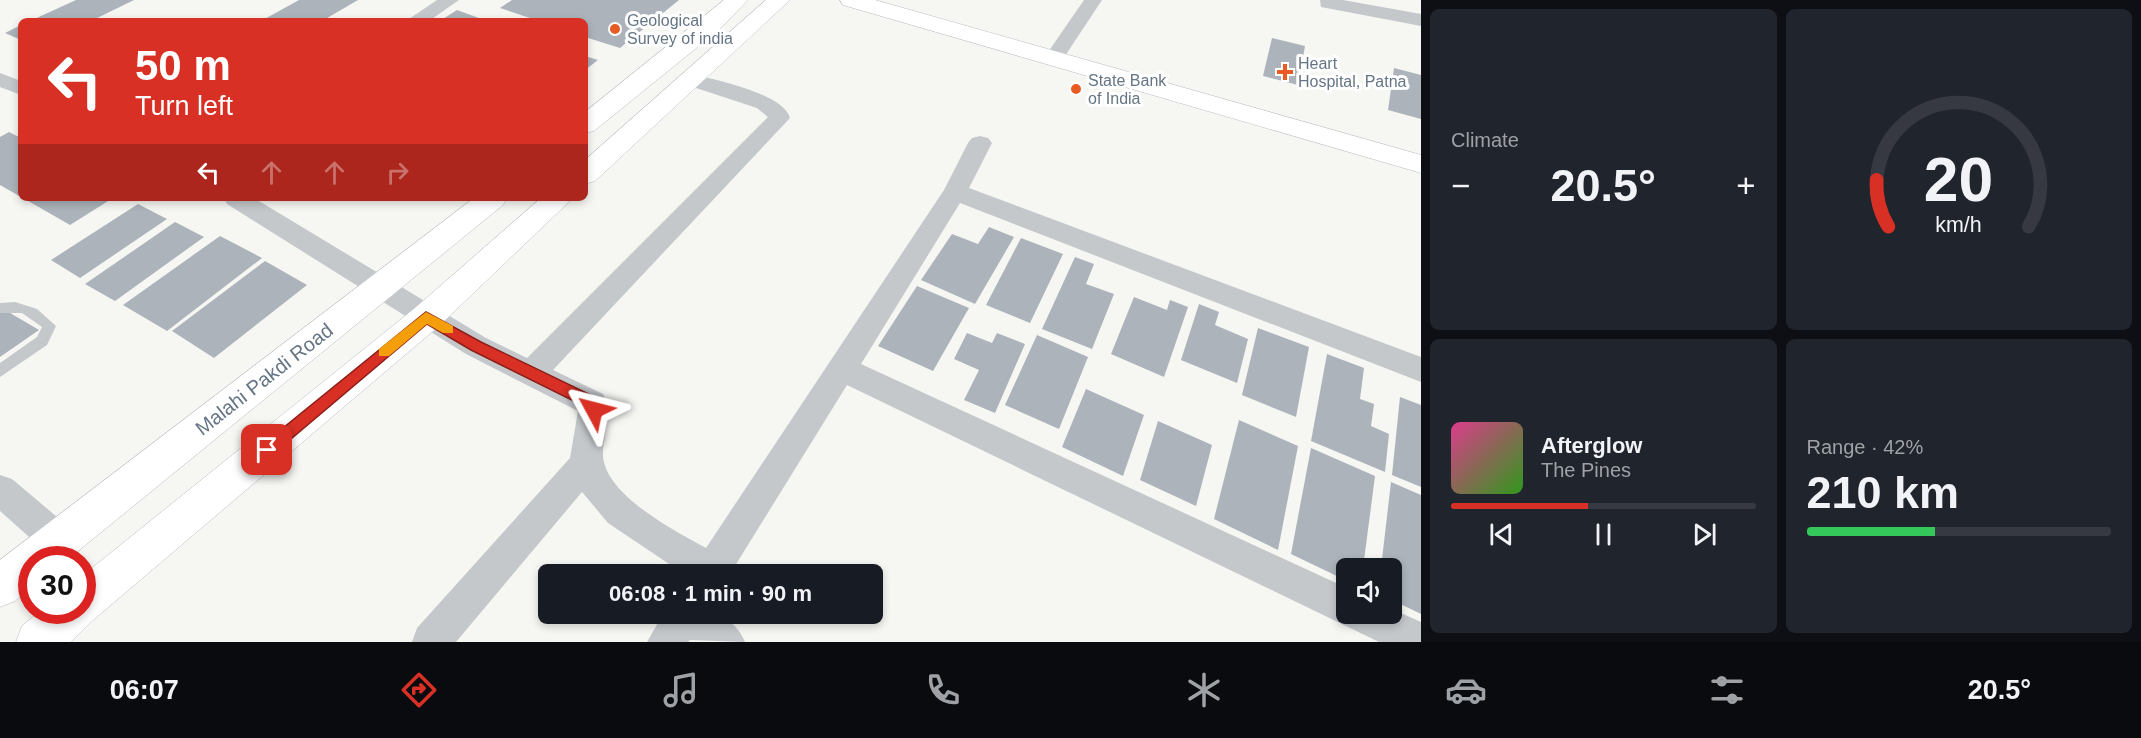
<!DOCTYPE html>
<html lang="en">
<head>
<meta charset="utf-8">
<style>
  body { margin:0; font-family:Arial,sans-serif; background:#20242c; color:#f1f3f6; height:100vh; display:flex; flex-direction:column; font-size:22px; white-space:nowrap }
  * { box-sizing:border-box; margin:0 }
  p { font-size:20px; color:#9ea1a6 }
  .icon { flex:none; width:33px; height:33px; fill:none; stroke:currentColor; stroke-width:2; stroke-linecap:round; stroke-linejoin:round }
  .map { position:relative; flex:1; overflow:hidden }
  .sheet { display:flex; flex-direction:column; gap:9px; padding:9px; background:#0d0f14; width:720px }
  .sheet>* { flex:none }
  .hud { position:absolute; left:18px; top:18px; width:570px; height:183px; border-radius:9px; box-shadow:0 3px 9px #0003; background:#d93025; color:#fff; overflow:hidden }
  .tools { position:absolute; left:1336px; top:558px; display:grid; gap:12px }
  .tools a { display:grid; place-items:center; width:66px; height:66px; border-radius:9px; background:#171b24; box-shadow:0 3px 9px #0003; font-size:30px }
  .speed { position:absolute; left:18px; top:546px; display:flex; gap:12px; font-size:30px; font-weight:700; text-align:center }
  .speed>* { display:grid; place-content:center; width:78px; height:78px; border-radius:50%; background:#171b24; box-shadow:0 3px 9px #0003; line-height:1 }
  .speed .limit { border:9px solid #d22; background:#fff; color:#111 }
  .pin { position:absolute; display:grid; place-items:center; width:51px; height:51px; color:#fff; margin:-26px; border-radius:12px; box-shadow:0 3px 9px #0006 }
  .me { position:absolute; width:66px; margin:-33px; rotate:308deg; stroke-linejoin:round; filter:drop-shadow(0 0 4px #0008) }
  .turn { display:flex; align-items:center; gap:21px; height:126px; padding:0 18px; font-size:27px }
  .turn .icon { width:78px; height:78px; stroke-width:2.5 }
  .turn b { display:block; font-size:42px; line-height:51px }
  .lanes { display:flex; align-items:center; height:57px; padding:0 18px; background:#0003; justify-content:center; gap:30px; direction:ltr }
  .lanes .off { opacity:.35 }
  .big { font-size:45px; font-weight:800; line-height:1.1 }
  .sheet .tile { flex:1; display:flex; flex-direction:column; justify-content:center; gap:9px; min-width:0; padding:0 21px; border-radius:9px; background:#20242c }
  .sheet .dial { align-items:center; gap:0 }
  .dial svg { height:156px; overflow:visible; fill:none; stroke:#363941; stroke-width:7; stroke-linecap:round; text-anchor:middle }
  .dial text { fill:#f1f3f6; stroke:none }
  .song { display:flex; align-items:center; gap:18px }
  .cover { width:72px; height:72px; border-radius:9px; background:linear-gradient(135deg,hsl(330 70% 55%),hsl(110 70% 35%)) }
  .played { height:6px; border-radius:3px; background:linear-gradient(90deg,#d93025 45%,#363941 45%) }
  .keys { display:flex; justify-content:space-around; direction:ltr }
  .heat { display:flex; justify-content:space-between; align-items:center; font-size:33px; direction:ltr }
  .charge { height:9px; border-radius:4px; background:linear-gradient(90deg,#34c759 42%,#363941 0) }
  .sheet .tiles { flex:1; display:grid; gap:9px; grid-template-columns:repeat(2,1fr) }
  .trip { position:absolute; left:538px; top:564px; width:345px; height:60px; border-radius:9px; background:#171b24; box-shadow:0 3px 9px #0003; font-weight:800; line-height:60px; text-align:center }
  .dock { display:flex; height:96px; justify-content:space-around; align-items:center; background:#090b0e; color:#9ea1a6 }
  .dock .icon { width:42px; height:42px }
  .dock .active { color:#d93025 }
  .dock b { font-size:27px; color:#f1f3f6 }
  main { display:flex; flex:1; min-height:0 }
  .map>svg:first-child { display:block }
  .building { fill:#acb3ba }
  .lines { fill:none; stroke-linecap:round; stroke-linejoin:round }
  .secondary-casing { stroke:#b6bbc0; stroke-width:1 }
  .lane { fill:#c4c8cb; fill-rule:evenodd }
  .street { fill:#c4c8cb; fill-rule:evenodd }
  .secondary { fill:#fff; fill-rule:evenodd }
  .route { fill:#d93025; stroke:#8d1f18; stroke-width:1.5 }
  .slow { fill:#f59e0b }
  .poi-dot { fill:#e85b22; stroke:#fff; stroke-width:2 }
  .labels { text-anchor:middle; stroke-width:6; stroke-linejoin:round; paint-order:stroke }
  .far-poi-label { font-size:16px; fill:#657585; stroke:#fff; text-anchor:start }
  .street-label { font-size:20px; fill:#657585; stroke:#fff }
</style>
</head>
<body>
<main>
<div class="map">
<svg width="1421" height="642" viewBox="0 0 1421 642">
  <rect width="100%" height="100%" fill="#f6f7f3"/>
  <g class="building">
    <polygon points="76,0 134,0 91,21 30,21"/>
    <polygon points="299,0 358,0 322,21 261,21"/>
    <polygon points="512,0 679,0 620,48 585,37 585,21 539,21 500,8"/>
    <polygon points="457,10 487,21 440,21"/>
    <polygon points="21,25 21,40 5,33"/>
    <polygon points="1272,38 1305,46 1298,85 1263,76"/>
    <polygon points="585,56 598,60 585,70"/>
    <polygon points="1394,68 1421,75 1421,119 1388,110"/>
    <polygon points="9,132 21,138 21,197 0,185 0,137"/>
    <polygon points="23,198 113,198 70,225"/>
    <polygon points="138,204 167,219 80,278 51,260"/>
    <polygon points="175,222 204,237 115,301 85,284"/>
    <polygon points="989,227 1014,237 975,304 921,280 952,234 978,244"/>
    <polygon points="220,236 262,258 167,331 123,305"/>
    <polygon points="1021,238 1063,254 1030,323 986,305"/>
    <polygon points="1075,257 1094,264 1086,284 1114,294 1092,349 1042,329"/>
    <polygon points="265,261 307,285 214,358 172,331"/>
    <polygon points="917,286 969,308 933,371 878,346"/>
    <polygon points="1134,297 1167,310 1170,300 1188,307 1164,377 1111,354"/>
    <polygon points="1199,304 1219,312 1215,325 1248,339 1237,383 1181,360"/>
    <polygon points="5,310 39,330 0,357 0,313"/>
    <polygon points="1258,328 1309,347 1296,417 1242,395"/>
    <polygon points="967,333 992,343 997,333 1025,344 995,413 964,400 979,370 954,359"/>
    <polygon points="1037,335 1088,357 1059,429 1005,405"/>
    <polygon points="1327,354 1364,368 1360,399 1374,404 1371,426 1389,434 1385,472 1311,441"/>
    <polygon points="1086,389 1144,415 1123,476 1062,447"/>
    <polygon points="1400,397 1421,405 1421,487 1392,475"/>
    <polygon points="1239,420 1298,446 1278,550 1214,519"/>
    <polygon points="1158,421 1212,445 1196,506 1140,480"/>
    <polygon points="1311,448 1375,476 1363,568 1344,561 1341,578 1291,554"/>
    <polygon points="1391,482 1421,495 1421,614 1392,600 1392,568 1381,568"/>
  </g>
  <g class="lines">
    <defs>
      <g id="secondary">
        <polygon points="724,0 748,0 721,28 594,131 585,133 585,112"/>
        <polygon points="766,0 790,0 595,181 585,184 585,160"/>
        <polygon points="840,0 875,0 1421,155 1421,173 843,5"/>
        <polygon points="474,198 507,198 503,205 67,560 32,560 32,587 15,601 0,607 0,560"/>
        <polygon points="541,198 573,198 439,326 92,621 71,642 16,642 22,626 41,610 82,610 82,576 415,308"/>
      </g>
    </defs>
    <use href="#secondary" class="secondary-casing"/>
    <polygon class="lane" points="15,302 37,309 56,326 47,345 0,377 0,363 37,337 42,327 22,313 0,313 0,303"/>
    <g class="street">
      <polygon points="437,0 459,0 429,21 406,21"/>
      <polygon points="1084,0 1102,0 1061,62 1047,62 1044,58"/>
      <polygon points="1320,0 1343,0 1421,14 1421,26 1321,7"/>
      <polygon points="0,73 21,81 21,95 0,87"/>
      <path d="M 691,74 C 713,79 785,94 790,118 L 553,370 L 603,394 C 613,414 604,430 603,452 C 601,493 675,531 706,548 L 944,190 L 968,143 L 972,138 L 980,136 L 988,138 L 992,143 L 969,188 L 1421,357 L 1421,382 L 960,203 L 861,364 L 1347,588 L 1347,614 L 1392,614 L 1392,609 L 1421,622 L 1421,642 L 1379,642 L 847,385 L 730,574 L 684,574 L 608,523 L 582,492 L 456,642 L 412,642 L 417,628 L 570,458 L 578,411 L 466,354 L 227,204 L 224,198 L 254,198 L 486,338 L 527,358 L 768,117 L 757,108 L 684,84 L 680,80 L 684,76 Z"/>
      <polygon points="0,475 12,479 70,528 76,540 70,552 58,557 46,552 0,511"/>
      <path d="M 663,614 C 696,614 730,606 745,642 L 690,640 L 688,642 L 647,642 Z"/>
    </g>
    <use href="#secondary" class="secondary"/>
  </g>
  <polygon class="route" points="426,312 481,342 597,398 602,410 599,415 589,415 586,407 471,350 427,324 272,455 262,455 259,450 262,445"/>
  <polygon class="slow" points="426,312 453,326 453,333 443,333 427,324 389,356 379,356 379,349"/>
  <g class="poi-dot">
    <circle cx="615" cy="29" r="6"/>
    <path d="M1282 63h6v6h6v6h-6v6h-6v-6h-6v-6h6z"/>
    <circle cx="1076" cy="89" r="6"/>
  </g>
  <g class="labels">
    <g class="far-poi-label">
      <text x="627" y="26">Geological<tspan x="627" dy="18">Survey of india</tspan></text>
      <text x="1298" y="69">Heart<tspan x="1298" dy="18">Hospital, Patna</tspan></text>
      <text x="1088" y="86">State Bank<tspan x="1088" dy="18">of India</tspan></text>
    </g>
    <g class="street-label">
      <text transform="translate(264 379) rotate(-38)" y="7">Malahi Pakdi Road</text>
    </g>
  </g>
</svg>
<div class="tools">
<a><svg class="icon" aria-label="sound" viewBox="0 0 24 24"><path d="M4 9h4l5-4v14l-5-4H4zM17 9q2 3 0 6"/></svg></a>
</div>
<div class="speed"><div class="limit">30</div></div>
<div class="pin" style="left:267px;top:450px;background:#d93025"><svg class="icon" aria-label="arrive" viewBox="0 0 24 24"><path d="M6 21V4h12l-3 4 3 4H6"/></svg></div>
<svg class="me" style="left:594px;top:410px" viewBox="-20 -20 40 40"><path d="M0-17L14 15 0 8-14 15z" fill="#d93025" stroke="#fff" stroke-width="4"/></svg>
<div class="trip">06:08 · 1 min · 90 m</div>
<div class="hud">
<div class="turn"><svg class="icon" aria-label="left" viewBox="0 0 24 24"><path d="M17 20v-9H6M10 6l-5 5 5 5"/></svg><div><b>50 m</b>Turn left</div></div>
<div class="lanes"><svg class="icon" aria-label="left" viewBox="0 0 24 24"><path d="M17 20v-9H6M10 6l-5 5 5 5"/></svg><svg class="icon off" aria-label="ahead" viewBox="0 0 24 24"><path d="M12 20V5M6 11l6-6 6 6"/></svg><svg class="icon off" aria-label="ahead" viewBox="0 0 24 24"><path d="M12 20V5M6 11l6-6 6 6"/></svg><svg class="icon off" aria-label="right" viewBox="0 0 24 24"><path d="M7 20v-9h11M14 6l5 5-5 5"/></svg></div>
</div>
</div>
<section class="sheet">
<div class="tiles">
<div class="tile"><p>Climate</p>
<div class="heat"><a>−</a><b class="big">20.5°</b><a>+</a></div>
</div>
<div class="tile dial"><svg viewBox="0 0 100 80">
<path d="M14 69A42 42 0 1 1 86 69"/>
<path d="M14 69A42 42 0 0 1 8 45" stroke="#d93025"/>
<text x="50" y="56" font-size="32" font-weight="700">20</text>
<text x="50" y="72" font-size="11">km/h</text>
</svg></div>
<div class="tile">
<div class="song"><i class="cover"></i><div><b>Afterglow</b><p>The Pines</p></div></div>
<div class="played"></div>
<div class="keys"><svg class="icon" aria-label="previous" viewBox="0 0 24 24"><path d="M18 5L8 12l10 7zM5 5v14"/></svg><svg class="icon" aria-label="pause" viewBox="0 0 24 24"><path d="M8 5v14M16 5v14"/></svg><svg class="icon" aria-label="next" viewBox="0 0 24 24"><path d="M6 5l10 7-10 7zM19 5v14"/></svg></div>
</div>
<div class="tile"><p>Range · 42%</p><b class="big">210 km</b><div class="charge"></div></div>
</div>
</section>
</main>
<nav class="dock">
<b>06:07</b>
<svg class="icon active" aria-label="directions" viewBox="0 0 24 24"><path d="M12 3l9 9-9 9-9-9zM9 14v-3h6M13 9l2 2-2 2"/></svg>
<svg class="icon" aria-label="music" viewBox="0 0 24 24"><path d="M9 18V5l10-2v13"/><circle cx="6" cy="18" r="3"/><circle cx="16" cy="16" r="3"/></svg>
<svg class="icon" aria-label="phone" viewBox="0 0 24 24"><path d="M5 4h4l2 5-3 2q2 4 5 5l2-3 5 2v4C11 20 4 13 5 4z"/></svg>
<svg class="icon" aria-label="climate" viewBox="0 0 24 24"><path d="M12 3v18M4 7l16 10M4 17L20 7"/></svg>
<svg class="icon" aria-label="car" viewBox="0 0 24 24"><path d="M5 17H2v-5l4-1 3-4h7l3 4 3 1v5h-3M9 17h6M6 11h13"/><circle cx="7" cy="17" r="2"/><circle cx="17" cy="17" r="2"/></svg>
<svg class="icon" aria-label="filters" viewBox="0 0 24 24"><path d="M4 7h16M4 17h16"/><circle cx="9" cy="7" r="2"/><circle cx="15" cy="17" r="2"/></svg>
<b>20.5°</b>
</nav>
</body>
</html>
